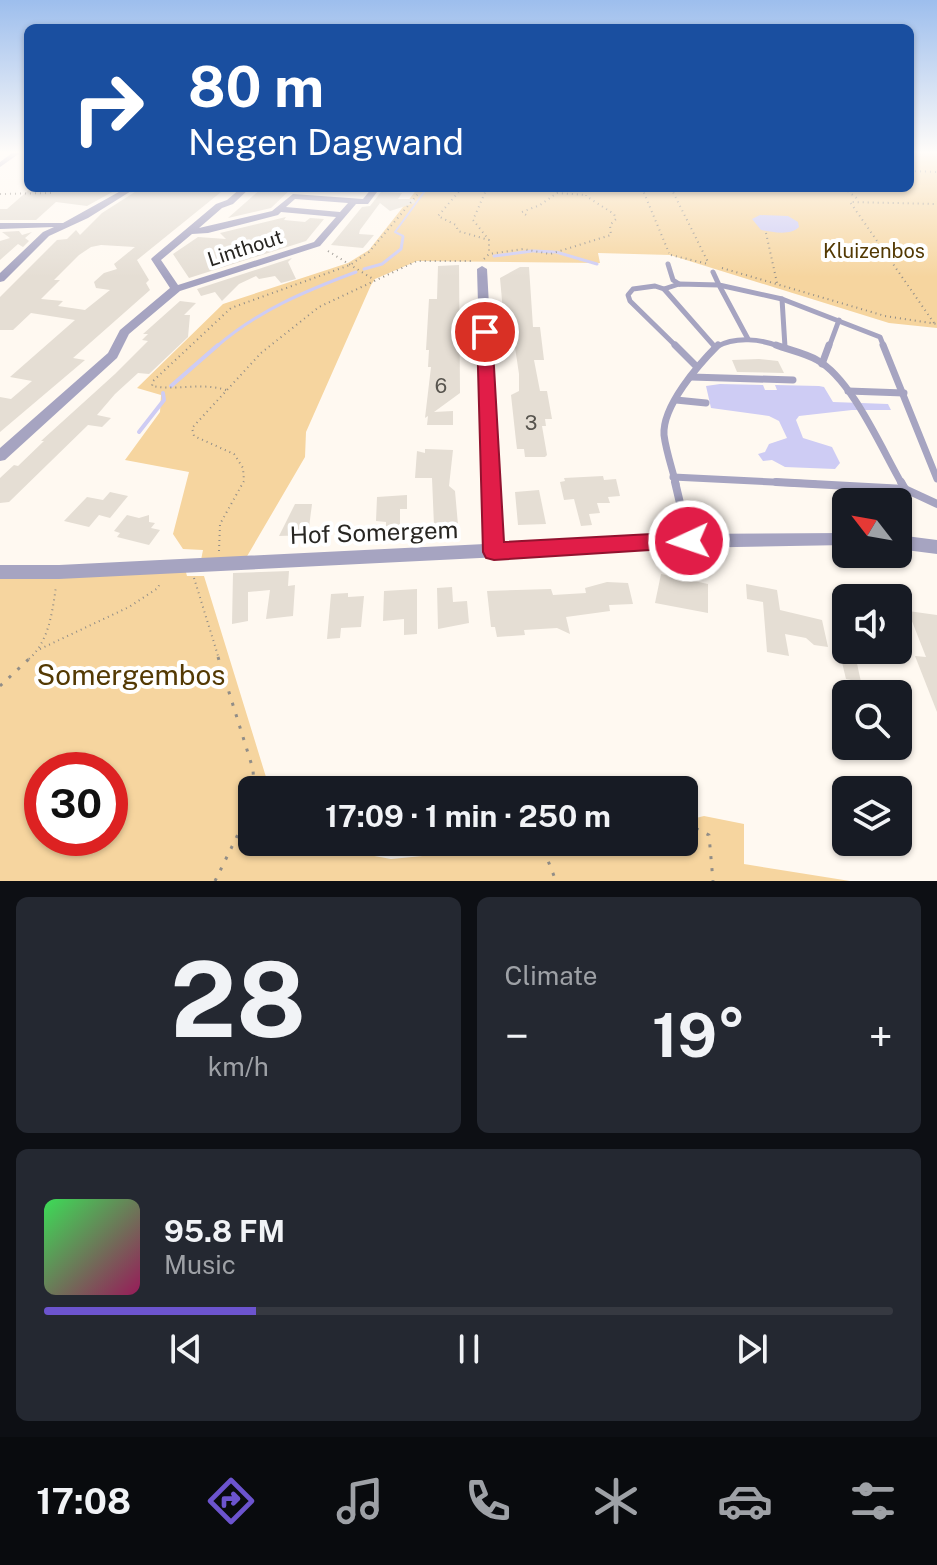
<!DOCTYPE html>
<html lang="en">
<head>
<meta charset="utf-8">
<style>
  body { margin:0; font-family:"Public Sans",sans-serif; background:#242831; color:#f1f3f6; height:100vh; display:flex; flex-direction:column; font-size:30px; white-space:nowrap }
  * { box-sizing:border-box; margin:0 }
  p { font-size:26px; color:#9ea1a6 }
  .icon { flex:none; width:44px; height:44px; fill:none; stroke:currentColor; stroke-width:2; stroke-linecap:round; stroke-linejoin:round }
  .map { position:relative; height:881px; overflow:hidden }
  .side { display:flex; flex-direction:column; gap:16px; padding:16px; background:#0d0f14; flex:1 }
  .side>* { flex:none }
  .banner { position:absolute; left:24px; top:24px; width:890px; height:168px; border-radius:12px; box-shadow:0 2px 6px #0004; background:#1a4fa0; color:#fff; overflow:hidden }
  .needle { width:52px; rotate:301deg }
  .tools { position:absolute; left:832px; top:488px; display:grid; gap:16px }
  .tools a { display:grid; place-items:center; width:80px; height:80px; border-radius:12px; background:#171b24; box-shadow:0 2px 6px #0004; font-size:40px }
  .speed { position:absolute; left:24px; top:752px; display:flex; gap:16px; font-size:40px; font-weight:700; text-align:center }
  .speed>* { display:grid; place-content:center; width:104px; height:104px; border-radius:50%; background:#171b24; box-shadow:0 2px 6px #0004; line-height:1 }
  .speed .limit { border:12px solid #d22; background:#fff; color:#111 }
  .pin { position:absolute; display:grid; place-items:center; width:68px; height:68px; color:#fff; margin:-34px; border:4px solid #fff; border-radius:50%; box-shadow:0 2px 8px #0007 }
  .me { position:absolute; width:88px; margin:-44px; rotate:267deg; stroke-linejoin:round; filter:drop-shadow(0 0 6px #0008) }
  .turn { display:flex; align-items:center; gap:28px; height:168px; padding:0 32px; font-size:36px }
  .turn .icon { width:104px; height:104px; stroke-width:2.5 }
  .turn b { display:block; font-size:56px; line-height:68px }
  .big { font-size:60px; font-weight:700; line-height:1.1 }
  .side .card { flex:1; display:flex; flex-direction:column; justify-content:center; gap:12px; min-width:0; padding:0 28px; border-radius:12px; background:#242831 }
  .side .dial { align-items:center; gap:0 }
  .dial b { font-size:104px; line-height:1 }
  .song { display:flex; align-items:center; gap:24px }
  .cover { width:96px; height:96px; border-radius:12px; background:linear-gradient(135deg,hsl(130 70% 55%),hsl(330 70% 35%)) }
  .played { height:8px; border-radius:4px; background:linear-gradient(90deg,#6c54ce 25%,#363941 25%) }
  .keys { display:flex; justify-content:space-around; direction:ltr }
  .heat { display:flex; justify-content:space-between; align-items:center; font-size:44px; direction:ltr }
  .side .tiles { flex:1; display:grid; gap:16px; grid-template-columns:1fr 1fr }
  .card:last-child { grid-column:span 2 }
  .trip { position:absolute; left:238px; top:776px; width:460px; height:80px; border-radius:12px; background:#171b24; box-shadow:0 2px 6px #0004; font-weight:700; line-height:80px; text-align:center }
  .dock { display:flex; height:128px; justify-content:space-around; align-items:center; background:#090b0e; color:#9ea1a6 }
  .dock .icon { width:56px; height:56px }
  .dock .selected { color:#6c54ce }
  .dock b { font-size:36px; color:#f1f3f6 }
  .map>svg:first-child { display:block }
  .green { fill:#f6d59f; fill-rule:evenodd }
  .water { fill:#ceccf4 }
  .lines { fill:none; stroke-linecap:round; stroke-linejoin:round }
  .stream-far2 { stroke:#ceccf4; stroke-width:2 }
  .stream-far1 { stroke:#ceccf4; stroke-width:3 }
  .stream { stroke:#ceccf4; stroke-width:4 }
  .building { fill:#e5ded4; fill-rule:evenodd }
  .path-far1 { stroke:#918d87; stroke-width:2; stroke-dasharray:1 4; stroke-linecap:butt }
  .path { stroke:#918d87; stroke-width:3; stroke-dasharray:3 9; stroke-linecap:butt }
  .lane-far2 { stroke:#a6a4c1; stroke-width:5 }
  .lane-far1 { stroke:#a6a4c1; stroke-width:7 }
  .lane { stroke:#a6a4c1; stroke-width:8 }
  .street { fill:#a6a4c1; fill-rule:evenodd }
  .route { fill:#e11d48; stroke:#92132f; stroke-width:2 }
  .labels { text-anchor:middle; stroke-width:8; stroke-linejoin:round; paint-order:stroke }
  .far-street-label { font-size:20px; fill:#282622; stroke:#fff }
  .far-park-label { font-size:20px; fill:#533903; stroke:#fff }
  .number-label { font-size:20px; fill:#57544e }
  .street-label { font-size:24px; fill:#282622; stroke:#fff }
  .near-park-label { font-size:28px; fill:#533903; stroke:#fff }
</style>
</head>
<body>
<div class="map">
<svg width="937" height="881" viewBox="0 0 937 881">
  <rect width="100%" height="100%" fill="#fff9f1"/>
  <g class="green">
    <polygon points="910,153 937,153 937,328 889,323 670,255 598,253 600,263 417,261 375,279 371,285 306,432 305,457 246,558 201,560 203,550 183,549 173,534 189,472 125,460 160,412 161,395 137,388 223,304 348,263 369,250 418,188 910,188"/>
    <path d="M 184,565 L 187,576 L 204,576 L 270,790 L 252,790 L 252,842 L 296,842 L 391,859 L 570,842 L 684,842 L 684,821 L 704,816 L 744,824 L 744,864 L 850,881 L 0,881 L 0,570 ZM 42,770 L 110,770 L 110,838 L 42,838 Z"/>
  </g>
  <g class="water">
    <path d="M 760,215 L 788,216 L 798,222 L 799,227 C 790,236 773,232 761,230 L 752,219 Z"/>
    <polygon points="720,384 763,385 765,390 777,390 775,385 819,386 824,387 833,402 888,404 891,410 852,410 799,416 796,420 803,438 832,447 840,463 835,469 785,467 772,460 763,461 758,454 765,452 769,444 787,438 779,421 769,416 711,408 706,386"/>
  </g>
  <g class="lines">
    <polyline class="stream-far2" points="403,239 403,236 395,232 427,188"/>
    <g class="stream-far1">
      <polyline points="534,251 554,252"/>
      <polyline points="556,252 597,264"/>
      <polyline points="494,256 532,251"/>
      <polyline points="364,269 382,264 401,249 403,237"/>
      <path d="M 216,347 C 257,311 305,291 356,272"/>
    </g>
    <g class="stream">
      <polyline points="171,386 218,345"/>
      <polyline points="139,432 164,400 163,393"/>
    </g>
  </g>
  <g class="building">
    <polygon points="31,188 116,188 113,190 116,190 87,206 56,202 36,220 0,220 0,209 7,209"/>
    <path d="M 182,188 L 226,188 L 137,260 L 149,280 L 146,283 L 150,290 L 73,358 L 85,360 L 0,432 L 0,397 L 11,399 L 32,381 L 10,377 L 75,320 L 31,313 L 13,330 L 0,330 L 0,297 L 57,240 L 67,239 L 76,230 L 80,235 L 102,213 L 138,190 ZM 101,245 L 135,247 L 114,264 L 117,269 L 104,273 L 94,282 L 96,288 L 110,290 L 85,310 L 58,306 L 63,301 L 41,299 L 60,280 L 54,280 L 79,255 L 91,247 Z"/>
    <polygon points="262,188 292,188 271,208 228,218"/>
    <polygon points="381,192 402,193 398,199 414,199 415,203 390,211 380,203 360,230 359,234 374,235 363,248 331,245 362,207 370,206"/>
    <polygon points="286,217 284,220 305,222 310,218 324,219 306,241 189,278 173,254 198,237 226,239 220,233"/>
    <polygon points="19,231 22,235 32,232 25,238 29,241 23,247 18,244 0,260 0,241 10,238 2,232"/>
    <polygon points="292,258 288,262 296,279 281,283 275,276 259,279 256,276 239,284 222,301 215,292 201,296 197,289"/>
    <polygon points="459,265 460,393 434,412 453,411 453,425 427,425 428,416 425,418 431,367 428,367 429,350 426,350 429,299 437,299 438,266"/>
    <polygon points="520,267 529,267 533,327 540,327 544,360 534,360 540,391 547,391 552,419 545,419 546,426 542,426 547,455 545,457 525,457 524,449 517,449 516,441 511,395 519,391 519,374 513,334 505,334 500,278"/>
    <polygon points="180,301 196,303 184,315 190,315 188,337 149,374 138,373 115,394 97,415 111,418 102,427 88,425 9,502 0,503 0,478 14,465 18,466 44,441 41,441 115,374 148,341 142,340 148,334 143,334"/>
    <polygon points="759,359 778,361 784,373 737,372 732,360"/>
    <polygon points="425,449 453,450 449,486 455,491 458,525 434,526 432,478 415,478 417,451 425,453"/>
    <polygon points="603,476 604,480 616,479 620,496 608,497 610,503 597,503 600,513 589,514 592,525 581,526 574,499 564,500 560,482 565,481 564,478"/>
    <polygon points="539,490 546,524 518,525 515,492"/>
    <polygon points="110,492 128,496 110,518 99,515 89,527 64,521 87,497 103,500"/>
    <polygon points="407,495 407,509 400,509 400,528 386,529 386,522 376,521 377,497"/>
    <polygon points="295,504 312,504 308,535 279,536"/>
    <polygon points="127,515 139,518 149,515 149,522 155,523 151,528 160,530 149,545 117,537 120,533 114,531"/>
    <polygon points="289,571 288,586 295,585 293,616 266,619 270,590 248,592 248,621 232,624 233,573"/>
    <polygon points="661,574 708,584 708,613 655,603"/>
    <polygon points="607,582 628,583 633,604 609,605 610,611 566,617 570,634 557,628 524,630 525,635 497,637 495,627 491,627 487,591 551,589 553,595 586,593 585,588"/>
    <polygon points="746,584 777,590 780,610 822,620 828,647 814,645 806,638 785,634 789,656 767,652 763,602 747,599"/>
    <polygon points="452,587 453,602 467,601 469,623 438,629 437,588"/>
    <polygon points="417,589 417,634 404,635 404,619 383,621 384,591"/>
    <polygon points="348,593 348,597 364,596 361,627 341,628 340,638 327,639 331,594"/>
    <polygon points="908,611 937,615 937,712 915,656 926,657"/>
    <polygon points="839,650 854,650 861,682 846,679"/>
  </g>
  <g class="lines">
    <g class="path-far1">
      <polyline points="910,171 937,172"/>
      <polyline points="462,188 438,216 456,225 458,231 489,240"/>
      <polyline points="487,188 473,220 489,240 489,253"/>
      <polyline points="642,188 669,253"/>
      <polyline points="671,188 708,262"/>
      <polyline points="844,188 859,200"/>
      <polyline points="0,194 52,193 59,188"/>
      <polyline points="526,215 522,212 540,205 557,193 586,195"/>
      <polyline points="766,233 777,283"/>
      <polyline points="328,251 373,279"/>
      <polyline points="671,255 708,264"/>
      <polyline points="484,259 489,254 523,249 550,254 611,235 610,225 616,219 614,214 586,196 587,188"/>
      <polyline points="722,268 885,316 937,324"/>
      <polyline points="934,323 850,202 937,204"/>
      <path d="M 226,390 C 201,382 177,391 152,386 L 153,381 L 231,308 L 350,265 L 369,252 L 423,188"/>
      <polyline points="219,551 220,524 244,481 243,468 234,454 194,436 192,428 261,353 319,307 417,261 474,261"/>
      <polyline points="194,578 219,659"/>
      <polyline points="40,649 129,607 158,588 160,583"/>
      <path d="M 29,659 C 49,641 52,613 56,587"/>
    </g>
    <g class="path">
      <polyline points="218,657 253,769 254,790"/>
      <polyline points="0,686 31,657"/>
      <polyline points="684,827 695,828 709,835 713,881"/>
      <polyline points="536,842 543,848 556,881"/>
      <polyline points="215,881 252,806"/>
    </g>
    <g class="lane-far2">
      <polyline points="668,264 673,280 679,284"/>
      <polyline points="713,272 719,285 782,299 880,337 884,347"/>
      <polyline points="664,289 679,284 719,285 748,339"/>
      <polyline points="782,299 785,347"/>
      <polyline points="677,347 630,301 628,295 633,289 655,286 664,289 715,347"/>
      <path d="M 716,347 C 736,336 761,339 781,347"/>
      <polyline points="829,347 839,320"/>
    </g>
    <g class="lane-far1">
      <polyline points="675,345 697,367"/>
      <path d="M 776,345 C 789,350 805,353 817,360 C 852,379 882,450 902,484"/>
      <polyline points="883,345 937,479"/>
      <polyline points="822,364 829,345"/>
      <polyline points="691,377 793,380"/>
      <polyline points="848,391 904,393"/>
      <polyline points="676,400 706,403"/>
      <polyline points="673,477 815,484"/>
      <path d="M 676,484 C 672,468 666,451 664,435 C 662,406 699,364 718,345"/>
    </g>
    <g class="lane">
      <polyline points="675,482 689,541"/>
      <polyline points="776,482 905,489"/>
      <polyline points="901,482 905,489 937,504"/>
    </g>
    <g class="street">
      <polygon points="12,153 20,153 0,167 0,162"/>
      <polygon points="126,188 136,188 88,218 49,236 4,281 0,282 0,273 43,232 54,227 0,229 0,223 63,223"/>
      <path d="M 241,188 L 250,188 L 233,204 L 222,208 L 199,228 L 272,211 L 293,194 L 363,199 L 372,188 L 380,188 L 368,204 L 356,204 L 320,246 L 180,291 L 129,334 L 117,358 L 5,460 L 0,461 L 0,448 L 108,353 L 120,330 L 170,288 L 151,259 L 153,257 L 216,204 L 227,200 ZM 295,199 L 348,203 L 340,212 L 286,207 ZM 281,212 L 336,217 L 314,242 L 178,285 L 161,260 L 192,234 L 208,233 L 278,215 Z"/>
      <polygon points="482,266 487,269 502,543 681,534 846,533 846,545 681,548 59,579 0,579 0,565 59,565 485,544 477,269"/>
      <polygon points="898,535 937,540 937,554 898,549"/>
    </g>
  </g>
  <linearGradient id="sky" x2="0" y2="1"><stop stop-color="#9dbeed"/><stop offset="0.55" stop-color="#fffcf9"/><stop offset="1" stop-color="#fffcf9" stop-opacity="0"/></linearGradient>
  <rect width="937" height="277" fill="url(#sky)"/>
  <polygon class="route" points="485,327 492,332 504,542 689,532 697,535 700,541 697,547 494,560 486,558 483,552 477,332"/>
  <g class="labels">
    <g class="far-street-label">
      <text transform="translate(245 248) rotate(-18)" y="7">Linthout</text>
    </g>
    <g class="far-park-label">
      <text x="874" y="258">Kluizenbos</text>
    </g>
    <g class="number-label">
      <text x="441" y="393">6</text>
      <text x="531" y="430">3</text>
    </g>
    <g class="street-label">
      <text transform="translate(374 533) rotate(-2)" y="8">Hof Somergem</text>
    </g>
    <g class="near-park-label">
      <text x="131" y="685">Somergembos</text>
    </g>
  </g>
</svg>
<div class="tools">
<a><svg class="needle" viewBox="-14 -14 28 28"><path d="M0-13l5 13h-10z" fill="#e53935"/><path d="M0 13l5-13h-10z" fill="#9ea1a6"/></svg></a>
<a><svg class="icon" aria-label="sound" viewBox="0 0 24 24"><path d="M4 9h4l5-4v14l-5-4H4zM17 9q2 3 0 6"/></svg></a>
<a><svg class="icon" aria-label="search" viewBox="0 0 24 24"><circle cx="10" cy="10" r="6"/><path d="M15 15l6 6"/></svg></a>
<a><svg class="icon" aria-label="layers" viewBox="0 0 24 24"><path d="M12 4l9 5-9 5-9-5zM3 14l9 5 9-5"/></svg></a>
</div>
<div class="speed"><div class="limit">30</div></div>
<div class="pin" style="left:485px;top:332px;background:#d93025"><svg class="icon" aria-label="arrive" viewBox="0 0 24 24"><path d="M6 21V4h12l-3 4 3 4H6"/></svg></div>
<svg class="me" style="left:689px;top:541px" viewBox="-20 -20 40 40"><circle r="17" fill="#e11d48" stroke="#fff" stroke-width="3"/><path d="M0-11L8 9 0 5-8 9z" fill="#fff"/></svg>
<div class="trip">17:09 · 1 min · 250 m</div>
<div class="banner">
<div class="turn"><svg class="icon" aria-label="right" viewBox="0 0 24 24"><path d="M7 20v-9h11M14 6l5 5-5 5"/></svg><div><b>80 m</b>Negen Dagwand</div></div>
</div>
</div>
<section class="side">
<div class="tiles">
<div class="card dial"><b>28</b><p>km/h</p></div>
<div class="card"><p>Climate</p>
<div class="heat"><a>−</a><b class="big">19°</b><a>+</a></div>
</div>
<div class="card">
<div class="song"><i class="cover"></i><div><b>95.8 FM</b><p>Music</p></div></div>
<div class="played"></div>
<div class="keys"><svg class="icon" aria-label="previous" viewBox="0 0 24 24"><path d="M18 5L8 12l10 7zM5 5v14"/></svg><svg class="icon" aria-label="pause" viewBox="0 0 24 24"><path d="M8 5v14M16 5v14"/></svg><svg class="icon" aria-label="next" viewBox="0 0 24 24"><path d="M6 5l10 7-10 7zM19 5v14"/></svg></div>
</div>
</div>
</section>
<nav class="dock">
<b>17:08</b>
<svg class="icon selected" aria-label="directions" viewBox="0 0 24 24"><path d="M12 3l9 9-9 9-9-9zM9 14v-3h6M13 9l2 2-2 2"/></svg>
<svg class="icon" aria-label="music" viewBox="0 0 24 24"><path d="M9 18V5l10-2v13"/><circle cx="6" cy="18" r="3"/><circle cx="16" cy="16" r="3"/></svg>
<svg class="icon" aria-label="phone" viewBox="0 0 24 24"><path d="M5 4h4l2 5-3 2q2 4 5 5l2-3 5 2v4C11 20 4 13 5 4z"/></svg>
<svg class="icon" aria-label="climate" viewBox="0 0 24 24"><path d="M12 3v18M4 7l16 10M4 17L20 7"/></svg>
<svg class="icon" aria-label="car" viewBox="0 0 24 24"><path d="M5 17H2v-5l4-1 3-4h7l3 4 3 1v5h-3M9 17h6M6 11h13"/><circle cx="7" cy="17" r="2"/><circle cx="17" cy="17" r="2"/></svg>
<svg class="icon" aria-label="filters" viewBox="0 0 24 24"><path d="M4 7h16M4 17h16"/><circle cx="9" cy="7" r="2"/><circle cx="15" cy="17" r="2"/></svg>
</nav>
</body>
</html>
